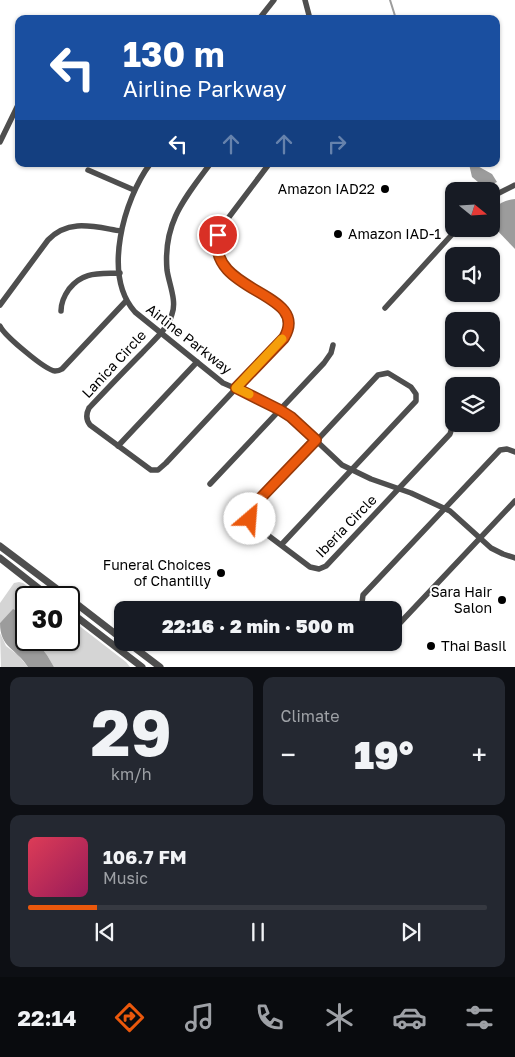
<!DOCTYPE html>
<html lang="en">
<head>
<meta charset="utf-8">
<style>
  body { margin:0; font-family:"Golos Text",sans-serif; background:#242831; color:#f1f3f6; height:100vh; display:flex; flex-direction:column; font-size:19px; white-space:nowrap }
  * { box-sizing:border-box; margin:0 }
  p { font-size:16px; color:#9ea1a6 }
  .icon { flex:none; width:28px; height:28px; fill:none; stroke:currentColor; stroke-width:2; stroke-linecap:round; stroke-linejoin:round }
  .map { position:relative; height:667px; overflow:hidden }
  .drawer { display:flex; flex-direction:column; gap:10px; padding:10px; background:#0d0f14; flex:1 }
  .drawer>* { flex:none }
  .hud { position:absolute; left:15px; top:15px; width:485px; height:152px; border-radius:10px; box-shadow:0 1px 4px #0004; background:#1a4fa0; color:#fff; overflow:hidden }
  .needle { width:32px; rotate:108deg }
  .fabs { position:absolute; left:445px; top:182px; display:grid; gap:10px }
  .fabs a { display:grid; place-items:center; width:55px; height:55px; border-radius:10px; background:#171b24; box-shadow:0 1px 4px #0004; font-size:25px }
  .speed { position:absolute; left:15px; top:586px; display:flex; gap:10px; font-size:25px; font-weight:700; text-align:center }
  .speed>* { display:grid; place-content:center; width:65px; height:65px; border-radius:50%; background:#171b24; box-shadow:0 1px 4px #0004; line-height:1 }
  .speed .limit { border:2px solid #111; border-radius:8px; background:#fff; color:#111 }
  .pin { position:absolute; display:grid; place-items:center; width:42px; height:42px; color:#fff; margin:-21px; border:2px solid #fff; border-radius:50%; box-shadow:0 1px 5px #0007 }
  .me { position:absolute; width:55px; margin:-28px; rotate:27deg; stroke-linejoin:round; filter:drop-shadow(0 0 4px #0008) }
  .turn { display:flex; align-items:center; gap:18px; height:105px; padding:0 25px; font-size:22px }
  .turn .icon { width:65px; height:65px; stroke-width:2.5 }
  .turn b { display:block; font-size:35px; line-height:42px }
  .lanes { display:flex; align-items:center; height:48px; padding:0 25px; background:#0003; justify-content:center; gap:25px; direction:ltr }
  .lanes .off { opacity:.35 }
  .big { font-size:38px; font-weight:800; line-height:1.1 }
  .drawer .card { flex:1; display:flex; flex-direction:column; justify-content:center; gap:8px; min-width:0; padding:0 18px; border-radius:10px; background:#242831 }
  .drawer .dial { align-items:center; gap:0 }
  .dial b { font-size:65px; line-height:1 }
  .song { display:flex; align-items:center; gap:15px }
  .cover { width:60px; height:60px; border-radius:8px; background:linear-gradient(135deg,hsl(350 70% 55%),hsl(330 70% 35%)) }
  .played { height:5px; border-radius:2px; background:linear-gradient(90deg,#ea580c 15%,#363941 15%) }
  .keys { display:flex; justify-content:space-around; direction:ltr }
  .heat { display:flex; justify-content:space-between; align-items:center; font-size:28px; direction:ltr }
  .drawer .tiles { flex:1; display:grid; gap:10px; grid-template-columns:1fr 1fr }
  .card:last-child { grid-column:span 2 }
  .trip { position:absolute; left:114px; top:601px; width:288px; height:50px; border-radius:10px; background:#171b24; box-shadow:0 1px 4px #0004; font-weight:800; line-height:50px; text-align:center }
  .dock { display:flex; height:80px; justify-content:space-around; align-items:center; background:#090b0e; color:#9ea1a6 }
  .dock .icon { width:35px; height:35px }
  .dock .on { color:#ea580c }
  .dock b { font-size:22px; color:#f1f3f6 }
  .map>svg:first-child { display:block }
  .green { fill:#d5d5d5 }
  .water { fill:#9c9c9c }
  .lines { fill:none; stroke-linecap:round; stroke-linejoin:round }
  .stream { stroke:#9c9c9c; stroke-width:2 }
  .minor { stroke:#4e4e4e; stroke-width:5.5 }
  .tertiary { stroke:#4e4e4e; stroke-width:7 }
  .route-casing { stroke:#983908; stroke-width:12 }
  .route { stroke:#ea580c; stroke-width:9 }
  .slow { stroke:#f59e0b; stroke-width:9 }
  .poi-dot { fill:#000; stroke:#fff; stroke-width:2 }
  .labels { text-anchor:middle; stroke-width:4; stroke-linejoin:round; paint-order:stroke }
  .poi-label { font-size:14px; fill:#000; stroke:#fff; text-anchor:end }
  .street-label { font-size:14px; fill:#000; stroke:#fff }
</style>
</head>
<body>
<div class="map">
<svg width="515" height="667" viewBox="0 0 515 667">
  <rect width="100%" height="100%" fill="#fff"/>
  <g class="green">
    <polygon points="19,582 23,583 42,597 26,598 26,624 20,612 14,610 0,623 0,603 14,583"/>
    <polygon points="69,618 126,662 130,667 54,667 47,655 35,640 69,640"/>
    <polygon points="0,633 6,646 18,655 28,667 1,667"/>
  </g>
  <g class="water">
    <polygon points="469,164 474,164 492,174 497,182 482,189 478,182 472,177"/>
    <path d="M 515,199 L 515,249 L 491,224 C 491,208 499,201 515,199 Z"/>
    <path d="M 13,609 C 27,615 26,627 26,640 L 35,640 L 47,655 L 54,667 L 28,667 C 16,648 0,648 0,623 Z"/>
  </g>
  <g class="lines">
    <polyline class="stream" points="390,0 396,19"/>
    <g class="minor">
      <polyline points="305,0 310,19"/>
      <polyline points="259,19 274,0"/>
      <polyline points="0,142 19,103"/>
      <path d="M 150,164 C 124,199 102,275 135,312 L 223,383 L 269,403 L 291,417 L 342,465 L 371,479 L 411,493 L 450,511 L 491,548 L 503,554 L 515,558"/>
      <path d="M 210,164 C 184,199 163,223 167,270 C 169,284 177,301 172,314 C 168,329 152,342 142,353 C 124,371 107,389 89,408 C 86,414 86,420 90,425 L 151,470 L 158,470 L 166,463 L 286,335 C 300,291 224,291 218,251 C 216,242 218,233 223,225 L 269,164"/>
      <polyline points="88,170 134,190"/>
      <polyline points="491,197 515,185"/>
      <path d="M 0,305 L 48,240 C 69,218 95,227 121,231"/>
      <polyline points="385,308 457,229"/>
      <path d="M 61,311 C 61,302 64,296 69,289 C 83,271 99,274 120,273"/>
      <path d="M 0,326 C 4,335 45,370 55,371 C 58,371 59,371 62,369 L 126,301"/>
      <polyline points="118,446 197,362"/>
      <polyline points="210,484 324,363 331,353 333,345"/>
      <polyline points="282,544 416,401 416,394 411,387 388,373 378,375 251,511 250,519 253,524 310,567 319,569 326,566 450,434 454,421"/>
      <polyline points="366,610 362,603 363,595 500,450 507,449 515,452"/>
      <polyline points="392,627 399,624 515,501"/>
    </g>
    <g class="tertiary">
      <polyline points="0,546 69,598"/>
      <polyline points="0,558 51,598"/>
      <polyline points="69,598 122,639"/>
      <polyline points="69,611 142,667"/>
      <polyline points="127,642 160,667"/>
    </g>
  </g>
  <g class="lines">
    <defs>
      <path id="route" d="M 218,235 C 206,294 312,291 284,338 L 236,388 L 280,410 L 291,417 L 316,440 L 252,507 L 250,519"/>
    </defs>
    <use href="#route" class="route-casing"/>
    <use href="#route" class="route"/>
    <polyline class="slow" points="249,394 236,388 282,339"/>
  </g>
  <g class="poi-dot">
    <circle cx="385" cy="189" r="5"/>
    <circle cx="338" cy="234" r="5"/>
    <circle cx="221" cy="573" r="5"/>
    <circle cx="502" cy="600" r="5"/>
    <circle cx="431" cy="646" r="5"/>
  </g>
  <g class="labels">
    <g class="poi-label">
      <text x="375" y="194">Amazon IAD22</text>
      <text x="348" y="239" text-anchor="start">Amazon IAD-1</text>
      <text x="211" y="570">Funeral Choices<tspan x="211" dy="16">of Chantilly</tspan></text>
      <text x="492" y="597">Sara Hair<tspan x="492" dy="16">Salon</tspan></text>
      <text x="441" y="651" text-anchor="start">Thai Basil</text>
    </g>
    <g class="street-label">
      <text transform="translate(189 339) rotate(38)" y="5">Airline Parkway</text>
      <text transform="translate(114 364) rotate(-47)" y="5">Lanica Circle</text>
      <text transform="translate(346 526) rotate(-46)" y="5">Iberia Circle</text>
    </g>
  </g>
</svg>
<div class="fabs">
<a><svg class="needle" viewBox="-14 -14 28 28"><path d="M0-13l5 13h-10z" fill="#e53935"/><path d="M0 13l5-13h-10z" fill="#9ea1a6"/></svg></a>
<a><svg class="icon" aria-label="sound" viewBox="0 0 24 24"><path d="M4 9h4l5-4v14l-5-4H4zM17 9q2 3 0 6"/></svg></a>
<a><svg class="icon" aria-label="search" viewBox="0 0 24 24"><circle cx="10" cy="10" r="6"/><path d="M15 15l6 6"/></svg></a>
<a><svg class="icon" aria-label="layers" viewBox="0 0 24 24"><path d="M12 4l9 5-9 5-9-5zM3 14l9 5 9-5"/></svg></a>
</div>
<div class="speed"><div class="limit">30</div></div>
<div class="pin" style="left:218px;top:235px;background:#d93025"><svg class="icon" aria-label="arrive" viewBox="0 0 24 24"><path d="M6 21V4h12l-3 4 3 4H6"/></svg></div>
<svg class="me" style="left:250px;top:519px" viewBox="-20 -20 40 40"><circle r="19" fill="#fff"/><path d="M0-13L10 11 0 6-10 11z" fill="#ea580c"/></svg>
<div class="trip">22:16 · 2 min · 500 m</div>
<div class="hud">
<div class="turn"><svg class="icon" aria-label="left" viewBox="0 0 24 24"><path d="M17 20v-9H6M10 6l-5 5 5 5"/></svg><div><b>130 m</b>Airline Parkway</div></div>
<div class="lanes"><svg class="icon" aria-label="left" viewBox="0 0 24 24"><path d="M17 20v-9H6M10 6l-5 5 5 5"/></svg><svg class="icon off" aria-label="ahead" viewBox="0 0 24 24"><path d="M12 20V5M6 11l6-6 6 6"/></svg><svg class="icon off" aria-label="ahead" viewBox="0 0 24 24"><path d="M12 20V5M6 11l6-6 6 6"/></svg><svg class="icon off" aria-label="right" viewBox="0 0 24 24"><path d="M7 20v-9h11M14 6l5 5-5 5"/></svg></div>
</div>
</div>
<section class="drawer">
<div class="tiles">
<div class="card dial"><b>29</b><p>km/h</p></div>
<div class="card"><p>Climate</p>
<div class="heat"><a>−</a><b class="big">19°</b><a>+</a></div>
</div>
<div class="card">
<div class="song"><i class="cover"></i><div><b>106.7 FM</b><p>Music</p></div></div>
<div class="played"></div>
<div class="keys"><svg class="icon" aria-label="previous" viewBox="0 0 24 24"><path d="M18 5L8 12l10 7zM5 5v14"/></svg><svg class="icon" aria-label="pause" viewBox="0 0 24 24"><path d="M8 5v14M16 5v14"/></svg><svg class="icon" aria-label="next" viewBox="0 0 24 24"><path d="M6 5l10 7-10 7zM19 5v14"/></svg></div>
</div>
</div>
</section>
<nav class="dock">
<b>22:14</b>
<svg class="icon on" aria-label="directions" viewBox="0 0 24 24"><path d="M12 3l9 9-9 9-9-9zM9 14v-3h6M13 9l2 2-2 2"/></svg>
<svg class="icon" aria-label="music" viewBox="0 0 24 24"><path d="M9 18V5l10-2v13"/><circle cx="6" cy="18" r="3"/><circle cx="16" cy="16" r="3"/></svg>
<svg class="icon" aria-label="phone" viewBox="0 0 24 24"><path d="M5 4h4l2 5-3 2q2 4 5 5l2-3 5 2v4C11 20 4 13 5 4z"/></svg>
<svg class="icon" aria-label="climate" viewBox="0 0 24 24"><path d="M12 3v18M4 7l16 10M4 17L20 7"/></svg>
<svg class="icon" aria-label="car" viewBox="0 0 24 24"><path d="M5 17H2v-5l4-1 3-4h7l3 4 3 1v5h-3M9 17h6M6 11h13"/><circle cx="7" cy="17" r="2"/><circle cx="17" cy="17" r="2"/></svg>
<svg class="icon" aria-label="filters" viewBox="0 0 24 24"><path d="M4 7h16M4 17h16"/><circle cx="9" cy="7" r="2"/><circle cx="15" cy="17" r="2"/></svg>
</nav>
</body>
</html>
